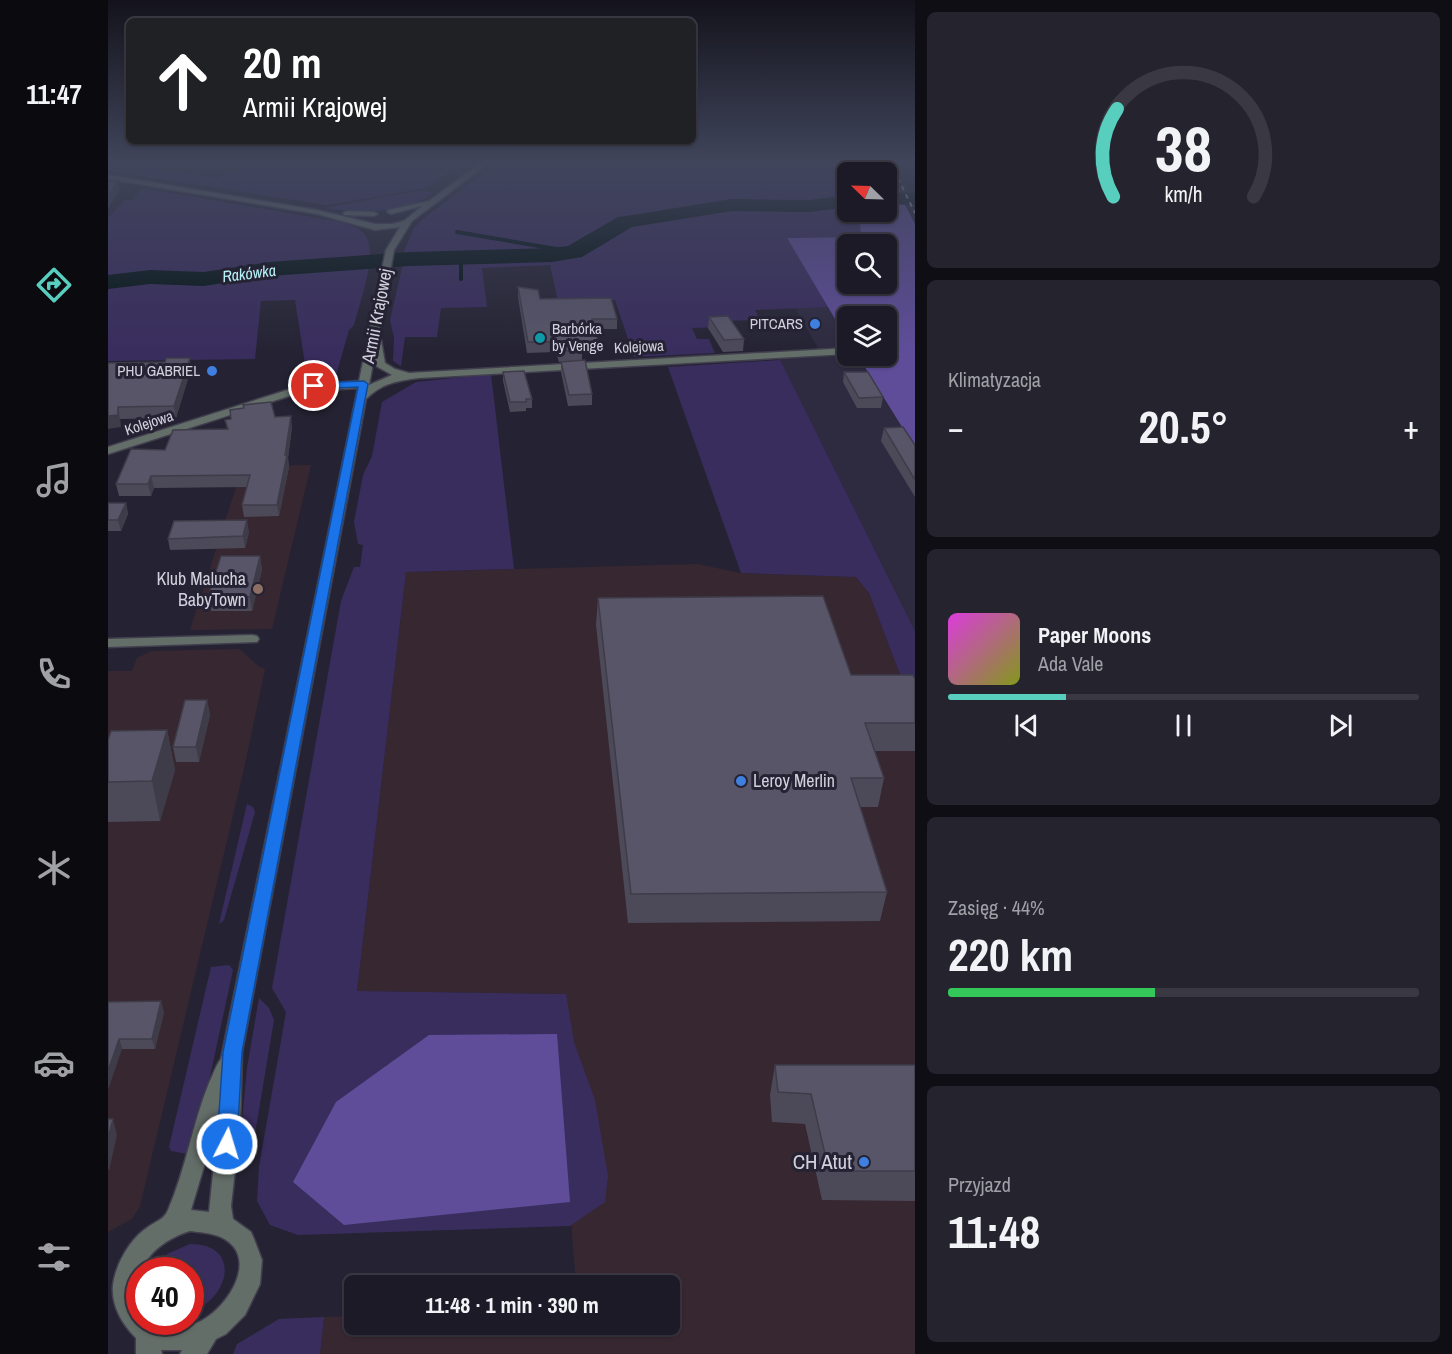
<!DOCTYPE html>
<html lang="pl">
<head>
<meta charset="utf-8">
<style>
  body { margin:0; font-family:"Archivo Narrow",sans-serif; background:#25232e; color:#f1f3f6; height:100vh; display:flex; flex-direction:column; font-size:22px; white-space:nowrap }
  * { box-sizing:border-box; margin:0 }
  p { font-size:20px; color:#a0a1a7 }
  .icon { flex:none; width:33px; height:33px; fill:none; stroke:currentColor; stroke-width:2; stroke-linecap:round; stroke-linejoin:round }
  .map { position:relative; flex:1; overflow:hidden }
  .details { display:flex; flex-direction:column; gap:12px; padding:12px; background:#0f0e15; width:537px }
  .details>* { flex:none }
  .banner { position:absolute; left:18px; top:18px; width:570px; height:126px; border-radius:9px; box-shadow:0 2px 4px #0004,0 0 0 2px #3a3843; background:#202124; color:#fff; overflow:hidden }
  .needle { width:39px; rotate:293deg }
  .tools { position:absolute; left:729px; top:162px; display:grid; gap:12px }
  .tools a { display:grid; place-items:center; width:60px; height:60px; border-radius:9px; background:#1c1a26; box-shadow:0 2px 4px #0004,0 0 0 2px #3a3843; font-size:30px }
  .speed { position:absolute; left:18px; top:1257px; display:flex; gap:12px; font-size:30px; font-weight:700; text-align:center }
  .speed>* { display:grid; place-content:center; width:78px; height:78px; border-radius:50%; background:#1c1a26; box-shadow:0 2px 4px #0004,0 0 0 2px #3a3843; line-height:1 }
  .speed .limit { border:9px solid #d22; background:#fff; color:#111 }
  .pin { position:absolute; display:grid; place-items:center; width:51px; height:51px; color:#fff; margin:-26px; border:3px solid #fff; border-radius:50%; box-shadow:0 2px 6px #0007 }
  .me { position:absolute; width:66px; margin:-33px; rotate:5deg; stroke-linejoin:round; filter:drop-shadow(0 0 4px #0008) }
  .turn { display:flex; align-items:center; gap:21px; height:126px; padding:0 18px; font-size:27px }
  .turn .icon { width:78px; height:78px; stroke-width:2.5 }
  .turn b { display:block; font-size:42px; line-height:51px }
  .big { font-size:45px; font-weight:700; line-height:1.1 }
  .details .card { flex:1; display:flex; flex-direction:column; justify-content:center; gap:9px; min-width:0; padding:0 21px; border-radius:9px; background:#25232e }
  .details .dial { align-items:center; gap:0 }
  .dial svg { height:156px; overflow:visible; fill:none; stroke:#3a3843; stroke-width:7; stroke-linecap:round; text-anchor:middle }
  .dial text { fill:#f1f3f6; stroke:none }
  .song { display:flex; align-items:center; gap:18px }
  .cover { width:72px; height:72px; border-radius:9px; background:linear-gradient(135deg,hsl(300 70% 55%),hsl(70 70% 35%)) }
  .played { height:6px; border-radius:3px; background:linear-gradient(90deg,#58cebf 25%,#3a3843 25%) }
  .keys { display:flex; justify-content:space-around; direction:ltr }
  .heat { display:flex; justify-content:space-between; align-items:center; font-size:33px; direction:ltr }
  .charge { height:9px; border-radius:4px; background:linear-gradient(90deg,#34c759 44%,#3a3843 0) }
  .trip { position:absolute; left:236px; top:1275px; width:336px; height:60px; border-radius:9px; background:#1c1a26; box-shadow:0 2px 4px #0004,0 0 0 2px #3a3843; font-weight:700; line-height:60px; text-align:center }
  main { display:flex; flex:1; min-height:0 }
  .tabs { display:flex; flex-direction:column; width:108px; justify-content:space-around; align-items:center; background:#0b0a0f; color:#a0a1a7 }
  .tabs .icon { width:42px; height:42px }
  .tabs .active { color:#58cebf }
  .tabs b { font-size:27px; color:#f1f3f6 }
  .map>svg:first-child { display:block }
  .commercial { fill:#372731 }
  .built { fill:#2e2a40 }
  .green { fill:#392d5e }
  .forest { fill:#5f4d9a; fill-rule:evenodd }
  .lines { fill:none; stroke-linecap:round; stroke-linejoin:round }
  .stream { stroke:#031314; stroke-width:4 }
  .river { fill:#031314; fill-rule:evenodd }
  .minor-casing { stroke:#413f4e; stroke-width:3 }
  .minor { fill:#646e69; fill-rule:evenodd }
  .rail { stroke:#a9a7b4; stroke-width:2; stroke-dasharray:4.5 4.5; stroke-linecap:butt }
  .wall { fill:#4c4959 }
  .shaded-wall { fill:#3e3c49 }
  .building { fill:#585568; stroke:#3e3c49; stroke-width:1.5 }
  .route { fill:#1a73e8; stroke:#114b97; stroke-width:1.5 }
  .shop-dot { fill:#3f7fe0; stroke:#252333; stroke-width:2 }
  .culture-dot { fill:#0f9aa8; stroke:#252333; stroke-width:2 }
  .education-dot { fill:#8d6e63; stroke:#252333; stroke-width:2 }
  .labels { text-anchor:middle; stroke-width:6; stroke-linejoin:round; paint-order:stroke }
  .far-poi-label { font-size:15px; fill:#d2d0dc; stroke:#252333; text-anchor:end }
  .far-street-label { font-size:15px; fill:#d2d0dc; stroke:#252333 }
  .far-water-label { font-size:16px; font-style:italic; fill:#b5f1f6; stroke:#252333 }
  .street-label { font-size:18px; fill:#d2d0dc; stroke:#252333 }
  .poi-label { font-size:18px; fill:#d2d0dc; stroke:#252333; text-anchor:end }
  .near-poi-label { font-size:21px; fill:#d2d0dc; stroke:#252333; text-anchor:end }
</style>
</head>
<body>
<main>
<nav class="tabs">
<b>11:47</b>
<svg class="icon active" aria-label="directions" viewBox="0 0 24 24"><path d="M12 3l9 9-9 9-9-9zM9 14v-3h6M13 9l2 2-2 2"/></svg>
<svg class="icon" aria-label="music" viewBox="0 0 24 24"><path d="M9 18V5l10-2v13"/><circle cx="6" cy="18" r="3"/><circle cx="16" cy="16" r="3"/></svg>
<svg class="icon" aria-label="phone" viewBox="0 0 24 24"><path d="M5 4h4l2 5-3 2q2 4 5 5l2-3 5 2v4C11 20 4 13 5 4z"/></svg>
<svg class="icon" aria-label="climate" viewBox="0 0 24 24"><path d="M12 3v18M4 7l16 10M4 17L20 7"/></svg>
<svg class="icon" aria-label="car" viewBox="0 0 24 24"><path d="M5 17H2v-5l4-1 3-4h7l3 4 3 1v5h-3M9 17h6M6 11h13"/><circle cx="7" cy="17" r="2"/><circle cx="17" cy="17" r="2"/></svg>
<svg class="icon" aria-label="filters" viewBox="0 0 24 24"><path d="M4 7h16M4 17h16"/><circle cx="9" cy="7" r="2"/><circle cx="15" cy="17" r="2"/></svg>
</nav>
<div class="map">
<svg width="807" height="1354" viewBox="0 0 807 1354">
  <rect width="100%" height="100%" fill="#252333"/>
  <g class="commercial">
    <polygon points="203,465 164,629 82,630 135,466"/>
    <polygon points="589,564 633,573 748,577 761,593 807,714 807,1354 212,1354 216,1317 246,1316 246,1324 561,1324 561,1286 468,1285 449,1034 458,994 249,991 298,572"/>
    <polygon points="132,649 150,666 157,669 136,769 32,1206 24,1219 0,1232 0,671 24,671 29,658 43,651"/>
  </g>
  <g class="built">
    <polygon points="721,307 739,339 739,347 710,348 687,308"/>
    <polygon points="750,356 807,448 807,631 670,358"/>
  </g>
  <g class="green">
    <polygon points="0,162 109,178 141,162 356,162 318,188 219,205 0,171"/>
    <polygon points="390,162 737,162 740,172 740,212 751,212 753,237 679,238 721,307 647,310 652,320 615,321 616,327 584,328 589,339 601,339 607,353 526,357 507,300 450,301 442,265 374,268 379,307 333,308 329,337 297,337 293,366 285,361 286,338 282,320 297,255 296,251 306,228 315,219"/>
    <path d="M 33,188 L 227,221 C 238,224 253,226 259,238 C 269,258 251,304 246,325 L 241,330 L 227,379 L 200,383 L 187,300 L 153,301 L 147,359 L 0,361 L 0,218 L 17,200 L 26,200 Z"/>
    <path d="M 310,191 L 325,192 C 297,216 250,213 216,208 Z"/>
    <polygon points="672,360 807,631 807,714 761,593 748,577 633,573 560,367"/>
    <polygon points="383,374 406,569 298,572 249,991 458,994 466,1042 487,1100 500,1176 497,1202 462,1226 190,1235 162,1225 149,1201 151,1167 178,1012 164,988 233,601 246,567 252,567 255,545 250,544 246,522 255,475 264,456 274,402 308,382"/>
    <polygon points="139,804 145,807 147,812 116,920 111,924"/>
    <polygon points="121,965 125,970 98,1095 80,1154 63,1151 61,1147 103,967"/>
    <polygon points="151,998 161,1008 166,1020 145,1146 142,1150 131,1153 139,1068"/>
    <path d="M 82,1244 C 134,1244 122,1298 83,1312 L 82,1270 L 47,1270 L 59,1254 Z"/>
    <polygon points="216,1317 212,1354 125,1354 129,1344 171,1319"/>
  </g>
  <g class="forest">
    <path d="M 737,162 L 783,162 L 796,203 L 807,224 L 807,448 L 750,356 L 778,356 L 778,316 L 740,316 L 739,339 L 679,238 L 753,237 L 751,212 L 778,212 L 778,172 L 740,172 ZM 740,244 L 778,244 L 778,284 L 740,284 Z"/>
    <polygon points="449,1034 462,1202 236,1225 185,1182 228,1102 321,1035"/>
  </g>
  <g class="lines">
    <g class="stream">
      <polyline points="349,232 466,252"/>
      <polyline points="353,259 353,279"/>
    </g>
    <g class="river">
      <polygon points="778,192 807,193 807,205 778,204"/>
      <polygon points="740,195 740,207 702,212 624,211 524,227 474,257 444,262 301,266 162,276 96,286 42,284 0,289 0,275 42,270 96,272 162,262 301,252 444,248 460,246 510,217 518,216 624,199 702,200"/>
    </g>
    <defs>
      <g id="minor">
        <path d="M 374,162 L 382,162 L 304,221 L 286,250 L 270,337 L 273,340 L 277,363 L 287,369 L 301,373 L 740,348 L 740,354 L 311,378 C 289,381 274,383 258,399 L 134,1052 L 132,1125 L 123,1206 L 125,1219 L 143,1232 L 146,1239 L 154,1260 L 152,1284 L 137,1315 L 118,1334 L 108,1339 L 99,1354 L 72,1354 L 74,1350 L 53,1350 L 54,1354 L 28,1354 L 28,1338 C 14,1324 3,1305 5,1285 C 8,1263 22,1239 40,1227 C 48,1221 56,1220 60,1210 C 78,1169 84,1125 101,1083 C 105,1075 108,1065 113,1059 L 250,388 L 197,391 L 0,454 L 0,447 L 192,386 L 251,381 L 278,250 L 292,227 L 267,230 L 209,214 L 0,179 L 0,175 L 209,210 L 267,224 L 284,224 L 296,221 L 314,206 L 283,214 L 279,212 L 280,210 L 321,201 ZM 266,358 L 268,366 L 284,375 L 261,385 ZM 111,1116 L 101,1212 L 83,1210 ZM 82,1231 C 97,1233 114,1233 125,1246 C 147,1272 109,1320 82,1325 C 64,1328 49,1322 32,1322 C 32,1309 28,1296 30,1284 C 33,1257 56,1239 82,1231 Z"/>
        <polygon points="239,211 266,212 270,214 266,216 236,215 235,213"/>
        <polygon points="144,635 149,636 151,639 149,642 0,647 0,639"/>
      </g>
    </defs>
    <use href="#minor" class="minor-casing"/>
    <use href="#minor" class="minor"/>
    <polyline class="rail" points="782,162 807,213"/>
  </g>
  <g class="wall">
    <polygon points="410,287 432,299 509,319 509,329 487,329 490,342 490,353 474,353 474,361 484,394 484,405 460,406 453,372 453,362 451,362 448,352 419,353 410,297"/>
    <polygon points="601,317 636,339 635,351 615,352 600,328"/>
    <polygon points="0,363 83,369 68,418 12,419 13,427"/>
    <polygon points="395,372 424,399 424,408 418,408 418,411 402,412 395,381"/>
    <polygon points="736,372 775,397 773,408 749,408 735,382"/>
    <polygon points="122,410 167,417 184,427 180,458 181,467 171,516 136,517 134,505 139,487 46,488 43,496 11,496 8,484 57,450 119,429 117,420 123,420"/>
    <polygon points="776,428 807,445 807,497 773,441"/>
    <polygon points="0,503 18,503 20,514 13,531 0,531"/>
    <polygon points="141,532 137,548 62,550 60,539"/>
    <polygon points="152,556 154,570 144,611 103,611 100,597"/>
    <polygon points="490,598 743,675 807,679 807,751 767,751 776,778 770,807 752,807 779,892 772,921 520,923 488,625"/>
    <polygon points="99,700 102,715 91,762 68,762 65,747"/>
    <polygon points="59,730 67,770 52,821 0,822 0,740"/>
    <polygon points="0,1002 56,1012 47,1049 14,1049"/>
    <polygon points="667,1065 807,1065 807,1201 714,1200 697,1124 664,1122 662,1095"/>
  </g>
  <g class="shaded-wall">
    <polygon points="10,181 12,190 0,208 0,196"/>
    <polygon points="82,358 83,369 68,418 66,406"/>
    <polygon points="10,407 13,427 0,429 0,416"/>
    <polygon points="183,416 184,427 180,458 181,467 171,516 169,505 177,455"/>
    <polygon points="43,476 46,488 43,496 40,484"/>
    <polygon points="18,503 20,514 13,531 10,520"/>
    <polygon points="139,520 141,532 137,548 135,536"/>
    <polygon points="152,556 154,570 144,611 142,597"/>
    <polygon points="99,700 102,715 91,762 88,747"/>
    <polygon points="59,730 67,770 52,821 44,781"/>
    <polygon points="53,1001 56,1012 47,1049 44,1039"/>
    <polygon points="11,1039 14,1049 0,1090 0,1071"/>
    <polygon points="5,1119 9,1135 1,1171 0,1168 0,1139"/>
  </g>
  <g class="building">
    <polygon points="0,181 10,181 0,196"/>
    <polygon points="410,287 430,290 432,299 503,298 509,319 484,319 490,342 473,343 474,350 451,351 449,342 420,342"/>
    <polygon points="620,316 636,339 616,340 601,317"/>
    <polygon points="58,358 82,358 66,406 10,407 10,415 0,416 0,363 57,362"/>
    <polygon points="477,360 484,394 461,395 453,362"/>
    <polygon points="416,371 424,399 418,399 418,402 402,402 395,372"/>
    <polygon points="736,372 760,372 775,397 751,398"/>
    <polygon points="163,402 167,417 183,416 177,455 179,455 169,505 134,505 142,475 43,476 40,484 8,484 23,449 57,450 65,430 120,429 117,420 123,419 122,410 136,408 135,405"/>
    <polygon points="795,427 807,445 807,480 776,428"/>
    <polygon points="0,503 18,503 10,520 0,520"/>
    <polygon points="139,520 135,536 60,539 66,521"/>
    <polygon points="113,556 152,556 142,597 100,597"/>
    <polygon points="715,596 743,675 805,675 807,679 807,723 757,723 776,778 743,778 779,892 523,894 490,598"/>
    <polygon points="77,700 99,700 88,747 65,747"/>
    <polygon points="59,730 44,781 0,782 0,740 3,731"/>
    <polygon points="53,1001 44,1039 11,1039 0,1071 0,1002"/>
    <polygon points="667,1065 807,1065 807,1171 721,1171 703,1094 670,1092"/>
    <polygon points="0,1119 5,1119 0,1139"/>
  </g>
  <linearGradient id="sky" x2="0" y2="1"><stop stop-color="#14131c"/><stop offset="0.46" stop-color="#40455b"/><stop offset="1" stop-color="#40455b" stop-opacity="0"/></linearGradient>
  <rect width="807" height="352" fill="url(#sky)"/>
  <polygon class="route" points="256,381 260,384 134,1052 129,1144 126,1150 119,1153 112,1150 109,1144 115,1052 250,387 206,389 201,386 206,383"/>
  <g class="shop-dot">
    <circle cx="707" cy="324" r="6"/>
    <circle cx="104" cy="371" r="6"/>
    <circle cx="633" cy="781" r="6"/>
    <circle cx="756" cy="1162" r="6"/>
  </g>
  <circle class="culture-dot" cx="432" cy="338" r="6"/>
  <circle class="education-dot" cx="150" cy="589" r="6"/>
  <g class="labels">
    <g class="far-poi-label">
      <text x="695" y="329">PITCARS</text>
      <text x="444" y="334" text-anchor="start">Barbórka<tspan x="444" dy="17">by Venge</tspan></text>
      <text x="92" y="376">PHU GABRIEL</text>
    </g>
    <g class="far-street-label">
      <text transform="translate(531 347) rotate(-3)" y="5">Kolejowa</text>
      <text transform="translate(41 423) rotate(-18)" y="5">Kolejowa</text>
    </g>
    <g class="far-water-label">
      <text transform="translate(141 273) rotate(-7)" y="6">Rakówka</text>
    </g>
    <g class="street-label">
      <text transform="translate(269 316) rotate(-79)" y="6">Armii Krajowej</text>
    </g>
    <g class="poi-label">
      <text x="138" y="585">Klub Malucha<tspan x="138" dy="21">BabyTown</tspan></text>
      <text x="645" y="787" text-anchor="start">Leroy Merlin</text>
    </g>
    <g class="near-poi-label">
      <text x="744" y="1169">CH Atut</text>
    </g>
  </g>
</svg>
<div class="tools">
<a><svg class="needle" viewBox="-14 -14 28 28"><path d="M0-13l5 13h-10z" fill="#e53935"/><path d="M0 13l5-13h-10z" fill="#a0a1a7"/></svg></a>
<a><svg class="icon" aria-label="search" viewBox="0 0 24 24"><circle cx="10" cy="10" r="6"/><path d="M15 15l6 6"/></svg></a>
<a><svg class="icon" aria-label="layers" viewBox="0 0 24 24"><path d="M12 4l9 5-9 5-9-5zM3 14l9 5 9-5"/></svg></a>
</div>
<div class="speed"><div class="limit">40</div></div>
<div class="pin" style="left:206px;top:386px;background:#d93025"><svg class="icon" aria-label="arrive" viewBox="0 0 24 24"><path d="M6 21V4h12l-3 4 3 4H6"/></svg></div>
<svg class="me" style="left:119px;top:1144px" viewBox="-20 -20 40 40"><circle r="17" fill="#1a73e8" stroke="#fff" stroke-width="3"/><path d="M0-11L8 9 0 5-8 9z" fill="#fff"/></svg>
<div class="trip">11:48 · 1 min · 390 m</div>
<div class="banner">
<div class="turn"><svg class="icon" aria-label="ahead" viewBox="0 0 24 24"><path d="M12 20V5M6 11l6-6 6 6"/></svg><div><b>20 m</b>Armii Krajowej</div></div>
</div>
</div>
<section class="details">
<div class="card dial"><svg viewBox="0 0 100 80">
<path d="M14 69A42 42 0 1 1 86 69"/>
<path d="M14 69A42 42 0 0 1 16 24" stroke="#58cebf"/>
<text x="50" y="56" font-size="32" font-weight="700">38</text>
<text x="50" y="72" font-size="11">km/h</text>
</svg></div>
<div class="card"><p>Klimatyzacja</p>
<div class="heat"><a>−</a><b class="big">20.5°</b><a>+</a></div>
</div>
<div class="card">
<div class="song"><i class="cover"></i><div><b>Paper Moons</b><p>Ada Vale</p></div></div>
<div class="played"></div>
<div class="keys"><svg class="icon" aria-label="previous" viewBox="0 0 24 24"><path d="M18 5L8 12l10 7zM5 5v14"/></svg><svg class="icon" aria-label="pause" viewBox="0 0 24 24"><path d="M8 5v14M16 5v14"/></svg><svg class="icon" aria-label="next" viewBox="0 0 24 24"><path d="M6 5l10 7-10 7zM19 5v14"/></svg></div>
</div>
<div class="card"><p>Zasięg · 44%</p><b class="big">220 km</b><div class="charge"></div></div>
<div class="card"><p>Przyjazd</p><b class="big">11:48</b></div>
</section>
</main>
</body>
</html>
